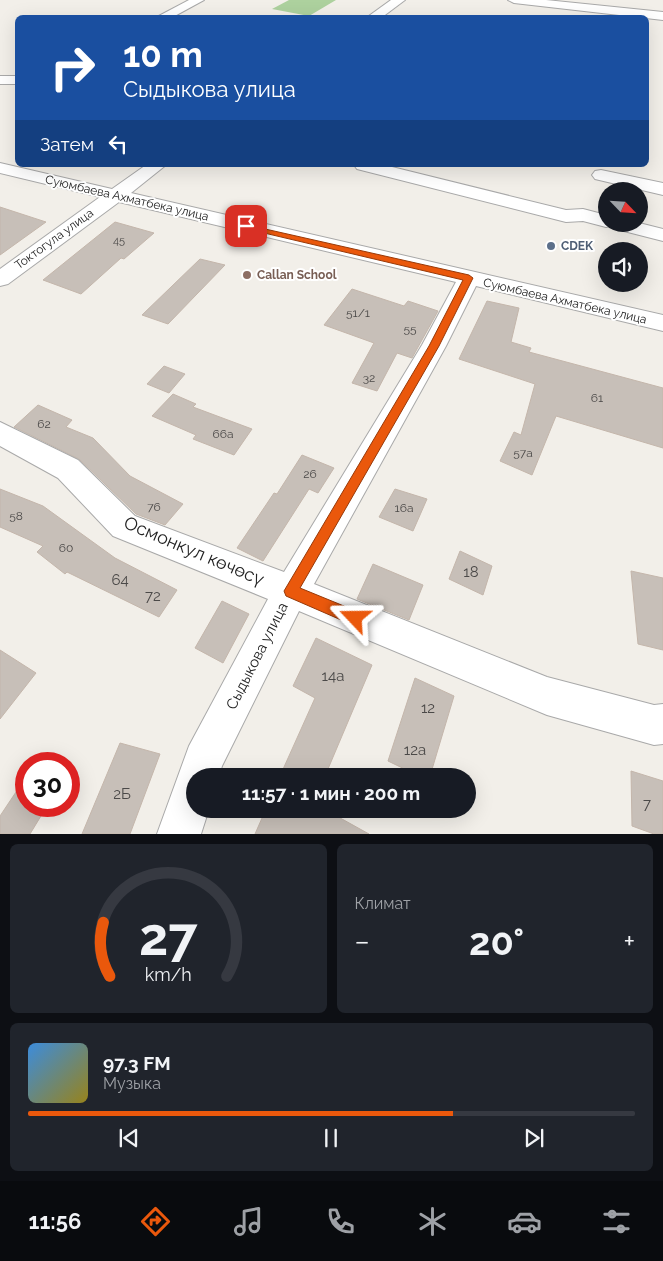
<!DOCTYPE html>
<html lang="ru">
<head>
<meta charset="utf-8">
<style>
  body { margin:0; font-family:Raleway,sans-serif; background:#20242c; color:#f1f3f6; height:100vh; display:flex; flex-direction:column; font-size:19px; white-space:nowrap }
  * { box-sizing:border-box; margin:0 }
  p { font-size:16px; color:#9ea1a6 }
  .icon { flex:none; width:28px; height:28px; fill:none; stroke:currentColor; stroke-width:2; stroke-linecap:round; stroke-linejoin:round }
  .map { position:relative; height:834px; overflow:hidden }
  .sheet { display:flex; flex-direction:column; gap:10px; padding:10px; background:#0d0f14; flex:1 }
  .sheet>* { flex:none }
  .hud { position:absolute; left:15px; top:15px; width:634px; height:152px; border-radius:8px; box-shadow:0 5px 20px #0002; background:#1a4fa0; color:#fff; overflow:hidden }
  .needle { width:32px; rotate:115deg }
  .controls { position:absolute; left:598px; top:182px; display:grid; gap:10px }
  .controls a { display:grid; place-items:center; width:50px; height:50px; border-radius:50%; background:#171b24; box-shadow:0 5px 20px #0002; font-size:25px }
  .speed { position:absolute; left:15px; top:752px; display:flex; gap:10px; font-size:25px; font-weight:700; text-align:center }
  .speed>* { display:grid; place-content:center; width:65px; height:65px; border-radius:50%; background:#171b24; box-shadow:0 5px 20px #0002; line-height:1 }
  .speed .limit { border:8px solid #d22; background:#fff; color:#111 }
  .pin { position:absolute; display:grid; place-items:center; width:42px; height:42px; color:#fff; margin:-21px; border-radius:10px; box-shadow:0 2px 8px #0006 }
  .me { position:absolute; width:55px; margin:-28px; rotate:293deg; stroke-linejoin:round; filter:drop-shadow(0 0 4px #0008) }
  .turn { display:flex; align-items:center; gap:18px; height:105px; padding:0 25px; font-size:22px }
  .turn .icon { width:65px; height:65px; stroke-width:2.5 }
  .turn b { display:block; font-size:35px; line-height:42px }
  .then { display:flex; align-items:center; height:48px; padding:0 25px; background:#0003; gap:10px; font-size:19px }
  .big { font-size:38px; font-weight:700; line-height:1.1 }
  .sheet .widget { flex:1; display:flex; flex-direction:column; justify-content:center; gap:8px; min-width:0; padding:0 18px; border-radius:8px; background:#20242c }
  .sheet .dial { align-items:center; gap:0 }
  .dial svg { height:130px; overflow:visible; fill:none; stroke:#363941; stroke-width:7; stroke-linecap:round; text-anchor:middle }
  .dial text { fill:#f1f3f6; stroke:none }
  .song { display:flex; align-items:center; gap:15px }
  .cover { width:60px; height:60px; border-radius:8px; background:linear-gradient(135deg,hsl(210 70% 55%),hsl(50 70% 35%)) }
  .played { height:5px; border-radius:2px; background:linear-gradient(90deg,#ea580c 70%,#363941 70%) }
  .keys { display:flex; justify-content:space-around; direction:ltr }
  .heat { display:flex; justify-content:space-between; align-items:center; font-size:28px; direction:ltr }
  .sheet .tiles { flex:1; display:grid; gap:10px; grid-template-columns:1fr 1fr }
  .widget:last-child { grid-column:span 2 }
  .trip { position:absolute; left:186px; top:768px; width:290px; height:50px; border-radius:25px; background:#171b24; box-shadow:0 5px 20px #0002; font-weight:700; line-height:50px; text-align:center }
  .tab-bar { display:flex; height:80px; justify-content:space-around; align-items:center; background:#090b0e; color:#9ea1a6 }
  .tab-bar .icon { width:35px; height:35px }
  .tab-bar .current { color:#ea580c }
  .tab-bar b { font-size:22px; color:#f1f3f6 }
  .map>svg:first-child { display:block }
  .forest { fill:#add19e }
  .building { fill:#c7bfb8; stroke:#c4b6ab }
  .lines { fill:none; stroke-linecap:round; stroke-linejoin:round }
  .minor-casing { stroke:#a9a9a9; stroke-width:2 }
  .minor { fill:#fff; fill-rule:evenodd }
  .route { fill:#ea580c; stroke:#983908 }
  .service-dot { fill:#5c6f8a; stroke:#fff; stroke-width:2 }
  .education-dot { fill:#8d6e63; stroke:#fff; stroke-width:2 }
  .labels { text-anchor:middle; stroke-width:4; stroke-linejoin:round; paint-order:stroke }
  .far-number-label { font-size:11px; fill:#4b4948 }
  .far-street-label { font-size:12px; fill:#222; stroke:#fff }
  .far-service-label { font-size:12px; font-weight:bold; fill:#4e5e75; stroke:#fff; text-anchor:start }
  .far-education-label { font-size:12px; font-weight:bold; fill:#785e54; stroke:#fff; text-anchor:start }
  .number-label { font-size:12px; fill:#4b4948 }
  .near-number-label { font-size:15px; fill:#4b4948 }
  .street-label { font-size:15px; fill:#222; stroke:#fff }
  .near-street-label { font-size:18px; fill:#222; stroke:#fff }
</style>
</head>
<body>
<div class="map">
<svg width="663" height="834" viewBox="0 0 663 834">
  <rect width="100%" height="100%" fill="#f2efe9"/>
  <polygon class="forest" points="289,0 336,0 309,16 272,9"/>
  <g class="building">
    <polygon points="0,207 46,222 0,255"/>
    <polygon points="115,222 154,233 124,259 121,258 81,294 43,280"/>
    <polygon points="200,259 225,265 168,324 142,315"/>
    <polygon points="352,289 404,306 408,301 438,311 412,358 397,353 377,391 352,383 374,343 324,325"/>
    <polygon points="487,301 519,308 511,342 531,348 529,352 663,388 663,448 556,416 532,475 500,461 514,432 521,435 535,384 459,359"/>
    <polygon points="164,366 185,374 169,393 147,384"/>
    <polygon points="173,394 196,404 193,407 252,429 234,455 193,439 196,435 152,416"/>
    <polygon points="38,405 72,420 66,427 93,438 130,476 183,504 165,525 136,514 79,459 14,427"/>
    <polygon points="302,455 334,468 318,493 309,489 263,561 237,548 274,493 277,494"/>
    <polygon points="0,489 43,506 115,558 177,590 159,617 67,572 65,574 37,552 43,546 0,527"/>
    <polygon points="395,489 427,499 413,531 379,517"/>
    <polygon points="460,551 492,566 483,595 449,579"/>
    <polygon points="373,564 423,585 409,620 357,599"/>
    <polygon points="631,571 663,578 663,650 638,644"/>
    <polygon points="222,601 249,614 223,663 195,648"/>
    <polygon points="316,638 372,665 325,776 280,776 315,698 293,686"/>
    <polygon points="0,650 36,673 0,719"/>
    <polygon points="415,678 454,696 430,776 419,776 388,761"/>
    <polygon points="120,743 160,754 130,834 82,834"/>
    <polygon points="631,771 663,781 663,834 654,834 632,826"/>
    <polygon points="26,777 26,806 47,806 30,834 0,834 0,816"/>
    <polygon points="266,809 324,809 369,834 255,834"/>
  </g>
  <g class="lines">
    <defs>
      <g id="minor">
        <polygon points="189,0 204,0 171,18 155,18"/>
        <polygon points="391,0 405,0 381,18 366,18"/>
        <polygon points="508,0 546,0 663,12 663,20 514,3"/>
        <rect x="0" y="76" width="18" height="8"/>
        <polygon points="0,163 112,189 146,165 166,165 131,193 663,315 663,331 476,286 446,346 314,584 547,677 654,705 663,704 663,744 654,745 547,715 299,611 222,766 219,776 195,776 195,809 209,809 201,834 157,834 189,746 268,599 113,536 58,478 0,446 0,422 78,460 135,516 284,572 422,345 456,282 119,202 8,284 0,286 0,269 100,197 0,173"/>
        <polygon points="354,165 384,165 566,210 583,209 606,215 606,224 639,223 663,229 663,241 612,228 610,226 606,227 583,221 566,222 357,169"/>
        <polygon points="601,170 663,183 663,195 595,179 592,175 595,171"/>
      </g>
    </defs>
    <use href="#minor" class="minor-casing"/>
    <use href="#minor" class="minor"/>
  </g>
  <polygon class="route" points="243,224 469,275 473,278 439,346 300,588 361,613 363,618 361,624 355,626 286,596 284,591 429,346 463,280 243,228"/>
  <circle class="service-dot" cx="551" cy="246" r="5"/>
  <circle class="education-dot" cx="247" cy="275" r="5"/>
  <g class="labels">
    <g class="far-number-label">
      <text x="119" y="244">45</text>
    </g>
    <g class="far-street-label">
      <text transform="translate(127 198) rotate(13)" y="4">Суюмбаева Ахматбека улица</text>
      <text transform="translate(54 239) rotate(-36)" y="4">Токтогула улица</text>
      <text transform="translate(565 301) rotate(13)" y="4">Суюмбаева Ахматбека улица</text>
    </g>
    <g class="far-service-label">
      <text x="561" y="250">CDEK</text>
    </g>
    <g class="far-education-label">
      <text x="257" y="279">Callan School</text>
    </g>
    <g class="number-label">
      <text x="358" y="317">51/1</text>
      <text x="410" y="333">55</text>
      <text x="369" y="382">32</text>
      <text x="597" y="402">61</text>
      <text x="44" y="428">62</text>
      <text x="223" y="438">66а</text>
      <text x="523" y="457">57а</text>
      <text x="310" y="478">26</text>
      <text x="154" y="511">76</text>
      <text x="404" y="512">16а</text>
      <text x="16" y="520">58</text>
      <text x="66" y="552">60</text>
    </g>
    <g class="near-number-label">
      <text x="471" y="577">18</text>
      <text x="120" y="585">64</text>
      <text x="153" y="601">72</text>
      <text x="333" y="681">14а</text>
      <text x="428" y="713">12</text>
      <text x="415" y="755">12а</text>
      <text x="122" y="799">2Б</text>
      <text x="647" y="809">7</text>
    </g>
    <g class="street-label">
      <text transform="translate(257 656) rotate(-63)" y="5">Сыдыкова улица</text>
    </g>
    <g class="near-street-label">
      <text transform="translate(194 551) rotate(23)" y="6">Осмонкул көчөсү</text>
    </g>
  </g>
</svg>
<div class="controls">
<a><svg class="needle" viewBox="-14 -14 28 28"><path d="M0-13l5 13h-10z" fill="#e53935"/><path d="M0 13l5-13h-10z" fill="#9ea1a6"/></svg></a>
<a><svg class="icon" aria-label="sound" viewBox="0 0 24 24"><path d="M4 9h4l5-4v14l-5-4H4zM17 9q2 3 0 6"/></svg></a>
</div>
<div class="speed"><div class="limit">30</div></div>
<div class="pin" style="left:246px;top:226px;background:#d93025"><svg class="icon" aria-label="arrive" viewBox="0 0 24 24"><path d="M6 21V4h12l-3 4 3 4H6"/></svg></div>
<svg class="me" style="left:355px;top:618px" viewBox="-20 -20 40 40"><path d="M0-17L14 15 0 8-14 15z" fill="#ea580c" stroke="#fff" stroke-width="4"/></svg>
<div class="trip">11:57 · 1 мин · 200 m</div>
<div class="hud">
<div class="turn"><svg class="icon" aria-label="right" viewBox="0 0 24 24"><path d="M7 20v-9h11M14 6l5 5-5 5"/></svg><div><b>10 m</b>Сыдыкова улица</div></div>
<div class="then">Затем<svg class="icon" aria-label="left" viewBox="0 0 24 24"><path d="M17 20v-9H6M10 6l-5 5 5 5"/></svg></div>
</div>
</div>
<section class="sheet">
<div class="tiles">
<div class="widget dial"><svg viewBox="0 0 100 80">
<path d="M14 69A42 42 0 1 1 86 69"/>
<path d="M14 69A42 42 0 0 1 10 36" stroke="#ea580c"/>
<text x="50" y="56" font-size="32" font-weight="700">27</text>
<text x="50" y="72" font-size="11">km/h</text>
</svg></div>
<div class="widget"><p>Климат</p>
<div class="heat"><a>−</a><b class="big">20°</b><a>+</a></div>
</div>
<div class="widget">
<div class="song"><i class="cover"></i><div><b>97.3 FM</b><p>Музыка</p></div></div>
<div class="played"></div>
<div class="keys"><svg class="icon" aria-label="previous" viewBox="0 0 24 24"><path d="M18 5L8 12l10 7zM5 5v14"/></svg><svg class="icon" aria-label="pause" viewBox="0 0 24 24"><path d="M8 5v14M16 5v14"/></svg><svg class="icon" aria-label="next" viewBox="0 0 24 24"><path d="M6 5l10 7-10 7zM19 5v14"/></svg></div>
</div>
</div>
</section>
<nav class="tab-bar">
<b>11:56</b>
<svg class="icon current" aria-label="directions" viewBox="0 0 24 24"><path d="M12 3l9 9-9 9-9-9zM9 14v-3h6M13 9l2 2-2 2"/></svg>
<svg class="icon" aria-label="music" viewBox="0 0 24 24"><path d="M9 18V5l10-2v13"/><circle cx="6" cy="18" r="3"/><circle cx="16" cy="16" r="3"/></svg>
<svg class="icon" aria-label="phone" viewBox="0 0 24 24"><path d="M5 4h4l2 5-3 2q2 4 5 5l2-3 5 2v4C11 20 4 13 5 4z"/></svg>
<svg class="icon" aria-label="climate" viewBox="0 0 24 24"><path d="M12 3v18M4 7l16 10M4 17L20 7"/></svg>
<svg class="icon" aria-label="car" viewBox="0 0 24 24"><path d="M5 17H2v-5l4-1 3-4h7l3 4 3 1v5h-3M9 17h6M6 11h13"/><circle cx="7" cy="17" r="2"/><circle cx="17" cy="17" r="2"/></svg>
<svg class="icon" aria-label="filters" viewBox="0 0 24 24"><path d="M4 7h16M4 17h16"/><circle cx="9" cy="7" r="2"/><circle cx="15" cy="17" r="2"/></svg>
</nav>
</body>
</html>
